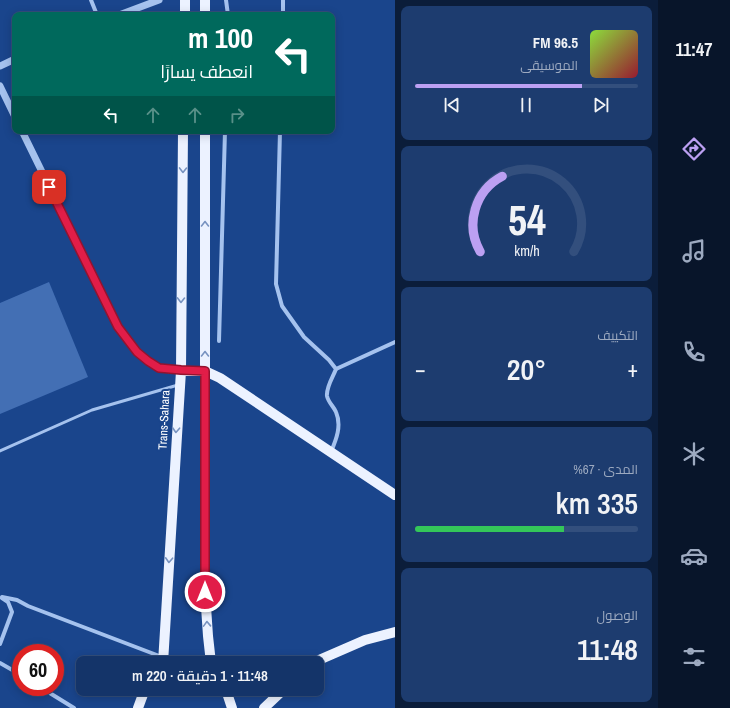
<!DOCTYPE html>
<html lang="ar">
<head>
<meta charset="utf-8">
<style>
  body { margin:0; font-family:"Archivo Narrow",Cairo,sans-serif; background:#1d3c6f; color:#f1f3f6; direction:rtl; height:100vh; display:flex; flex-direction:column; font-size:15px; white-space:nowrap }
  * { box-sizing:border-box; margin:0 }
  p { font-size:13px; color:#9daac0 }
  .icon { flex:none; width:22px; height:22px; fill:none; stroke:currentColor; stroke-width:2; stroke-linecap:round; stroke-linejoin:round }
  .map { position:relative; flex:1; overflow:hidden; direction:ltr }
  .drawer { display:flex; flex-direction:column; gap:6px; padding:6px; background:#0b1d3a; width:263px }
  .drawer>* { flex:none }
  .banner { position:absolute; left:12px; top:12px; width:323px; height:122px; border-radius:8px; box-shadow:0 2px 10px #0003,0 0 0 1px #334f7d; direction:rtl; background:#00695c; color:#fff; overflow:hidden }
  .speed { position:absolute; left:12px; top:644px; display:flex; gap:8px; font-size:20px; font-weight:700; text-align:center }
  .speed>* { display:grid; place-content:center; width:52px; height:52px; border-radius:50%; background:#143469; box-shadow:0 2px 10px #0003,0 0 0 1px #334f7d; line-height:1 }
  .speed .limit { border:6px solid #d22; background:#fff; color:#111 }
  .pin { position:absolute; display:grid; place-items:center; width:34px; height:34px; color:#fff; margin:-17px; border-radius:8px; box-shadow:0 2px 6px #0006 }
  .me { position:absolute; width:44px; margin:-22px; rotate:0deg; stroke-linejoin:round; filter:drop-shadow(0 0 3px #0008) }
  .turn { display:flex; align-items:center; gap:14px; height:84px; padding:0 16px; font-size:18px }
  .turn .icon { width:52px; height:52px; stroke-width:2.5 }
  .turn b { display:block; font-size:28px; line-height:34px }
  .lanes { display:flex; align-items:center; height:38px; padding:0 16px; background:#0003; justify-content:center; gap:20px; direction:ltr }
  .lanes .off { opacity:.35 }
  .big { font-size:30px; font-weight:600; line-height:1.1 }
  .drawer .widget { flex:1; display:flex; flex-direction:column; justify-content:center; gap:6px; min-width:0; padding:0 14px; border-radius:8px; background:#1d3c6f }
  .drawer .dial { align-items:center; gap:0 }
  .dial svg { height:104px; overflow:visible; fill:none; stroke:#334f7d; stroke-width:7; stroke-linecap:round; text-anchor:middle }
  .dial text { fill:#f1f3f6; stroke:none }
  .song { display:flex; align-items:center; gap:12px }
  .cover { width:48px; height:48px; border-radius:6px; background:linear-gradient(135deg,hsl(90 70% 55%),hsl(350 70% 35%)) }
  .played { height:4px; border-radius:2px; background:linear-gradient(90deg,#bca0f2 75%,#334f7d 75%) }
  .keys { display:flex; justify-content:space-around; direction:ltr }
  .heat { display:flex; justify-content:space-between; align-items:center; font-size:22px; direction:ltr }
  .charge { height:6px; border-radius:3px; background:linear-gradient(90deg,#34c759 67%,#334f7d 0) }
  .trip { position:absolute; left:76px; top:656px; width:248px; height:40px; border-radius:8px; background:#143469; box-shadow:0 2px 10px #0003,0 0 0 1px #334f7d; font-weight:600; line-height:40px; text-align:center; direction:rtl }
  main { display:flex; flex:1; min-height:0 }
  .tabs { display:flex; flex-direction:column; width:72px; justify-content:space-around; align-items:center; background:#08152a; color:#9daac0 }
  .tabs .icon { width:28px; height:28px }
  .tabs .current { color:#bca0f2 }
  .tabs b { font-size:18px; color:#f1f3f6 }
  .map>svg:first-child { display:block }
  .building { fill:#436fb4 }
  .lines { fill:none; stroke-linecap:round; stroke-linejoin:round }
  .service { stroke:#a5c2ee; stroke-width:3 }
  .minor { stroke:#a5c2ee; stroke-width:4 }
  .tertiary { stroke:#a5c2ee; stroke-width:7 }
  .primary { stroke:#ecf2ff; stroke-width:10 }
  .oneway { stroke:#7893c0 }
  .route-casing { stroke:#92132f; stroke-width:10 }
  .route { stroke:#e11d48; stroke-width:7 }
  .labels { text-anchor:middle; stroke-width:4; stroke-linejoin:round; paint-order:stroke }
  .street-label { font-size:12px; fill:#fff; stroke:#1a458c }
</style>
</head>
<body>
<main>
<nav class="tabs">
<b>11:47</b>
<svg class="icon current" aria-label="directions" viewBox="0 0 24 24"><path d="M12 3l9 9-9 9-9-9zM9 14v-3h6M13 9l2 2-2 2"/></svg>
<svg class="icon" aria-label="music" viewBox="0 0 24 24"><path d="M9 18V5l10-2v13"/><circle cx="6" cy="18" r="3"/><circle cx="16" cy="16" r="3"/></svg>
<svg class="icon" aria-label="phone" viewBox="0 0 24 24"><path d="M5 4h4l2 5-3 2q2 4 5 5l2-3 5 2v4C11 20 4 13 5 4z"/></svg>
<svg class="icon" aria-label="climate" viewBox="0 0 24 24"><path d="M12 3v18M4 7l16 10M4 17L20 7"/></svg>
<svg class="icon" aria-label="car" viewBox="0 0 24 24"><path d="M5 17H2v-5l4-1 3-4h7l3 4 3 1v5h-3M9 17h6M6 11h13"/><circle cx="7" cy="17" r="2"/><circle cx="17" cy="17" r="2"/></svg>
<svg class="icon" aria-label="filters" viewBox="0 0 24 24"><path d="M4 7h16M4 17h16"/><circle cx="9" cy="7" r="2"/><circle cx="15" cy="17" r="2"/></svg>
</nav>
<section class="drawer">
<div class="widget">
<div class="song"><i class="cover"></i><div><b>96.5 FM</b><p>الموسيقى</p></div></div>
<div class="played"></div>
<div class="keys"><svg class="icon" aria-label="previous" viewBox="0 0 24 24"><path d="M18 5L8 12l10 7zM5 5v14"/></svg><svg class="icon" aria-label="pause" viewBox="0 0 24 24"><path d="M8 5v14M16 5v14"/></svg><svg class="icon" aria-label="next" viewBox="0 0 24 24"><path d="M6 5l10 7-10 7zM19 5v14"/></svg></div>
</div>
<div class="widget dial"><svg viewBox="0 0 100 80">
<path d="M14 69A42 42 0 1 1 86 69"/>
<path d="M14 69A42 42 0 0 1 31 11" stroke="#bca0f2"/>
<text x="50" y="56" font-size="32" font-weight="700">54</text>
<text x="50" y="72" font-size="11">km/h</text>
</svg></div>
<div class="widget"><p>التكييف</p>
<div class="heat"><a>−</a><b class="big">20°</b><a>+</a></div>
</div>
<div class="widget"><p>المدى · 67%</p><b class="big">335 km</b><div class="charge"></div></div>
<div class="widget"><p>الوصول</p><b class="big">11:48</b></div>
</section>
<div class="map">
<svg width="395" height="708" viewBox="0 0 395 708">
  <rect width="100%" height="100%" fill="#1a458c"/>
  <polygon class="building" points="49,282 88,377 0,414 0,303"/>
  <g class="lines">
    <polyline class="service" points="0,451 92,410 178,385"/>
    <g class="minor">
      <polyline points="91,0 97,15"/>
      <polyline points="226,0 228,15"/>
      <polyline points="283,15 283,0"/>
      <path d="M 280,131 L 276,284 L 282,306 L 304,337 L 329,360 L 336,369 C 333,377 326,387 327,396 C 328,402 334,407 336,412 C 342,426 336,440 331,452"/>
      <polyline points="219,341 225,131"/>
      <polyline points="336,369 395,342"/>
      <polyline points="2,597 17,600 28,606 162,657"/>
      <polyline points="0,644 12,612 8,602 2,598"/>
      <polyline points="0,663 21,675"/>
      <polyline points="40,687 74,708"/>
    </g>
    <g class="tertiary">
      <polyline points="119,15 159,0"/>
      <polyline points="0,66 15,59"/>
      <polyline points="0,86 15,117"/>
      <path d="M 22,131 L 118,327 C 128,342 140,360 158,367 C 165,370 174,370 181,371"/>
    </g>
    <g class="primary">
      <polyline points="185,15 185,0"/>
      <polyline points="205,15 205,0"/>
      <polyline points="205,131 205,592 208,636 211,663"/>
      <polyline points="181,371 205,371 220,378 395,495"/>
      <polyline points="163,663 181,371 183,131"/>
      <polyline points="312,663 365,640 395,632"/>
      <polyline points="224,689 227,693 232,708"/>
      <polyline points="138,708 145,689"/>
      <polyline points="264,708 284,689"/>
    </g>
  </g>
  <defs><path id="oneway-chevron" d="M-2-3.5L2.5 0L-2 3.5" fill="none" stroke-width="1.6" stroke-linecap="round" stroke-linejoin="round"/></defs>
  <g class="oneway">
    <use href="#oneway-chevron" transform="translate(183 170) rotate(91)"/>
    <use href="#oneway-chevron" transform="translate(205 224) rotate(-90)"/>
    <use href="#oneway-chevron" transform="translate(181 300) rotate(91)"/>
    <use href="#oneway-chevron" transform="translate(205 354) rotate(-90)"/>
    <use href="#oneway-chevron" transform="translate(176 430) rotate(93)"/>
    <use href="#oneway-chevron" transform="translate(169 560) rotate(93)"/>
    <use href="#oneway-chevron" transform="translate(207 624) rotate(-92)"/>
  </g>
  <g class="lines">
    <defs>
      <polyline id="route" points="49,187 118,327 137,352 148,361 159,368 181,370 205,371 205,592"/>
    </defs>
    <use href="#route" class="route-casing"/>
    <use href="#route" class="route"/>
  </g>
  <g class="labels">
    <g class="street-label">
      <text transform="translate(164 420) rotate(-87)" y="4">Trans-Sahara</text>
    </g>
  </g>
</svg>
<div class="speed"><div class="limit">60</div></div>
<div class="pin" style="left:49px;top:187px;background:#d93025"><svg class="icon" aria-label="arrive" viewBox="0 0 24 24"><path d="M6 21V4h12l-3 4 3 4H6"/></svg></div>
<svg class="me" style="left:205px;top:592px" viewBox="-20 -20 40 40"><circle r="17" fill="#e11d48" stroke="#fff" stroke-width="3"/><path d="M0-11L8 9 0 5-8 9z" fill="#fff"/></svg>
<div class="trip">11:48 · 1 دقيقة · 220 m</div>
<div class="banner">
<div class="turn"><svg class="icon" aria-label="left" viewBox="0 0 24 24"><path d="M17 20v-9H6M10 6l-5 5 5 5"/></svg><div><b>100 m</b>انعطف يسارًا</div></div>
<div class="lanes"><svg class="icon" aria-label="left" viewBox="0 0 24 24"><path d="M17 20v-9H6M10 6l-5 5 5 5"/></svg><svg class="icon off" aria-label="ahead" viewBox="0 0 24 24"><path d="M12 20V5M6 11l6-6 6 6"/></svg><svg class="icon off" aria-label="ahead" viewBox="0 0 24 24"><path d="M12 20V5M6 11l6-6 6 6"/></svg><svg class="icon off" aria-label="right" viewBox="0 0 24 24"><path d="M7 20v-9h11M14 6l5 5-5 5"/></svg></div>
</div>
</div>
</main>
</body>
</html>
